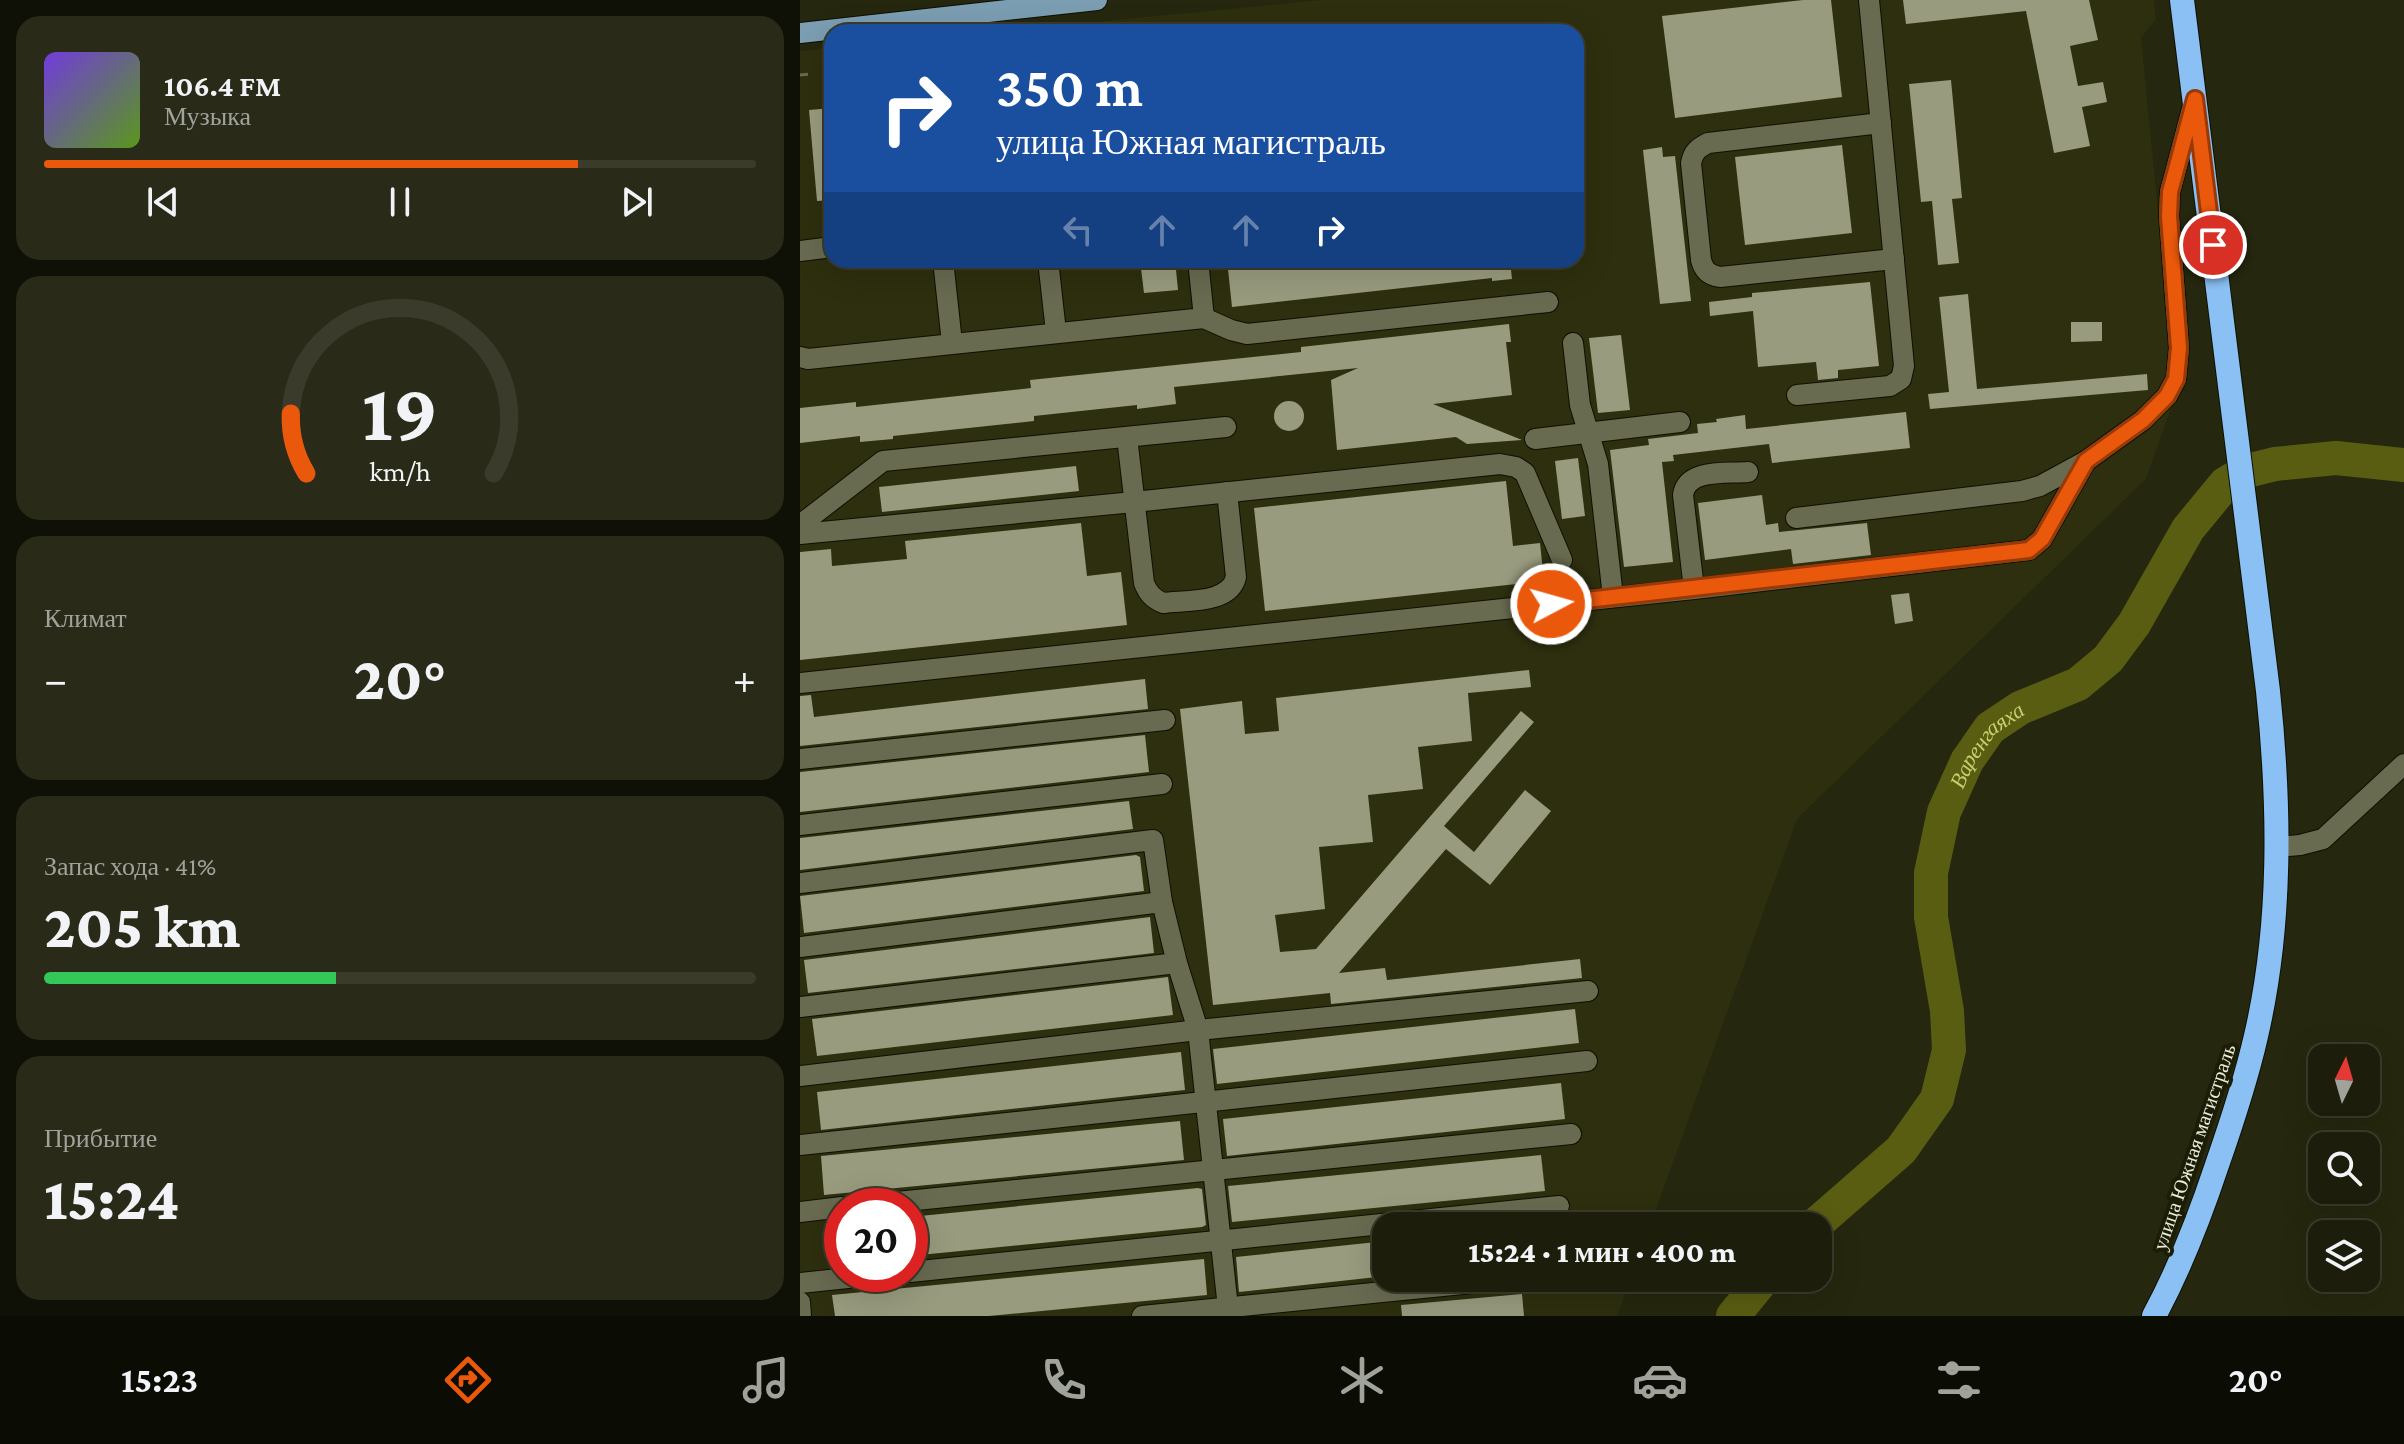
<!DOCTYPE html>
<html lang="ru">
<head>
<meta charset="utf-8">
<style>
  body { margin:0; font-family:"Crimson Pro",serif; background:#292a18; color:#f1f3f6; height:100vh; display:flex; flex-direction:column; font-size:30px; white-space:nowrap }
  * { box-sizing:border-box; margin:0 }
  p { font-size:26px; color:#a0a29c }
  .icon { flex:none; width:44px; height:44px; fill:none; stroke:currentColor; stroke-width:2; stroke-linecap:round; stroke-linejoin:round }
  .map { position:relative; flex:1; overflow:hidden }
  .details { display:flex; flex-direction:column; gap:16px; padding:16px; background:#0f1006; width:800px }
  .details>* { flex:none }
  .top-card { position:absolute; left:24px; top:24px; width:760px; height:244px; border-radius:24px; box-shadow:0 8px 32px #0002,0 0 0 2px #3a3b2b; background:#1a4fa0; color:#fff; overflow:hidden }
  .needle { width:52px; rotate:5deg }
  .controls { position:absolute; left:1508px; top:1044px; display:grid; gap:16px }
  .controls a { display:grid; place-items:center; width:72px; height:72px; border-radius:16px; background:#1c1d0a; box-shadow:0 8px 32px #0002,0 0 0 2px #3a3b2b; font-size:40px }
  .speed { position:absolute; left:24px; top:1188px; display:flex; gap:16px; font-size:40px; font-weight:700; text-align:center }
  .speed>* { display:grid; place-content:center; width:104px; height:104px; border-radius:50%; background:#1c1d0a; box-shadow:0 8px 32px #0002,0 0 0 2px #3a3b2b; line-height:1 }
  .speed .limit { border:12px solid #d22; background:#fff; color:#111 }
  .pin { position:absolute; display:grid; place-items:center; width:68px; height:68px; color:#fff; margin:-34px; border:4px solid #fff; border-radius:50%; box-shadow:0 2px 8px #0007 }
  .me { position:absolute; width:88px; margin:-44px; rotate:84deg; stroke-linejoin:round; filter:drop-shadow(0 0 6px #0008) }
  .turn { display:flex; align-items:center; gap:28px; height:168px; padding:0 40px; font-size:36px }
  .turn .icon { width:104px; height:104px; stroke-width:2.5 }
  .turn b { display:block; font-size:56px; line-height:68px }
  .lanes { display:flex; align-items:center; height:76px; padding:0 40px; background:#0003; justify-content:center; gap:40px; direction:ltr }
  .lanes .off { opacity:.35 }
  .big { font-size:60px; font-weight:800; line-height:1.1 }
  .details .widget { flex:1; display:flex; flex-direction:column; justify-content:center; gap:12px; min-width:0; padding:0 28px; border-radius:24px; background:#292a18 }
  .details .dial { align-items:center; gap:0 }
  .dial svg { height:208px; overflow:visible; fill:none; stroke:#3a3b2b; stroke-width:7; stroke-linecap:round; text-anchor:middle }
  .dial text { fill:#f1f3f6; stroke:none }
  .song { display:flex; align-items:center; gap:24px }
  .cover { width:96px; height:96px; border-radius:12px; background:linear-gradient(135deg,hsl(260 70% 55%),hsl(90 70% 35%)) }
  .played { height:8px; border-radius:4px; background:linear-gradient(90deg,#ea580c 75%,#3a3b2b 75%) }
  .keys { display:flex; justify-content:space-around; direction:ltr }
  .heat { display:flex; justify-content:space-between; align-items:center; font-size:44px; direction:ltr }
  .charge { height:12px; border-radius:6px; background:linear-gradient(90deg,#34c759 41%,#3a3b2b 0) }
  .trip { position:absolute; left:572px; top:1212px; width:460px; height:80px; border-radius:24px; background:#1c1d0a; box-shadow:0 8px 32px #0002,0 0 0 2px #3a3b2b; font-weight:800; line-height:80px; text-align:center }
  .dock { display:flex; height:128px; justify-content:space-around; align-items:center; background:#0b0c04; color:#a0a29c }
  .dock .icon { width:56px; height:56px }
  .dock .current { color:#ea580c }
  .dock b { font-size:36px; color:#f1f3f6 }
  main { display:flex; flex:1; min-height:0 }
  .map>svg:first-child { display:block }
  .built { fill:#2d2f0e; fill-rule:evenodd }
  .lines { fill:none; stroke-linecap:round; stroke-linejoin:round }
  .river { stroke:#595d12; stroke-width:34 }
  .building { fill:#989b7e }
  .minor-casing { stroke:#0f1000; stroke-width:22 }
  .major-casing { stroke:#0f1000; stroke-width:22 }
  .highway-casing { stroke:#0f1000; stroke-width:26 }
  .path { stroke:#686a54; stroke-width:3; stroke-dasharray:8 4; stroke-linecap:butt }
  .minor { stroke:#686b50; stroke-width:20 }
  .major { stroke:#7c9eb2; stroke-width:20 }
  .highway { stroke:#8ac0f3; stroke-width:24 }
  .route-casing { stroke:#983908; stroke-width:20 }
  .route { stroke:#ea580c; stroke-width:14 }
  .labels { text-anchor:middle; stroke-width:8; stroke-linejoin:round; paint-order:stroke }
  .street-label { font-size:20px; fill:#eceede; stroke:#1c1d05 }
  .water-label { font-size:22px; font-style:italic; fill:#c7cf6c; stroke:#1c1d05 }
</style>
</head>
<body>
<main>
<section class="details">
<div class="widget">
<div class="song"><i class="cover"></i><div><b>106.4 FM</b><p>Музыка</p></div></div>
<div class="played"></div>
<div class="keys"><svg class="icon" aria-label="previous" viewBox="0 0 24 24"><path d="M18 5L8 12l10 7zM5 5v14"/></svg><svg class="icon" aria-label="pause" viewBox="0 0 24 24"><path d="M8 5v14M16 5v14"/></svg><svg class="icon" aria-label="next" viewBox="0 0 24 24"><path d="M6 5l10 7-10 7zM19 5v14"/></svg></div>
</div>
<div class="widget dial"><svg viewBox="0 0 100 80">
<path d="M14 69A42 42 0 1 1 86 69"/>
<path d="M14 69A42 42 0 0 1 8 46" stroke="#ea580c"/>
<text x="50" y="56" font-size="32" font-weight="700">19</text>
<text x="50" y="72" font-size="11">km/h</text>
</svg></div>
<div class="widget"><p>Климат</p>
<div class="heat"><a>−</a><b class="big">20°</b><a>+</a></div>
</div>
<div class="widget"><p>Запас хода · 41%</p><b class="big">205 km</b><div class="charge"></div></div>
<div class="widget"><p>Прибытие</p><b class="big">15:24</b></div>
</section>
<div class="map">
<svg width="1604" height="1316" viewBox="0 0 1604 1316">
  <rect width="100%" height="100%" fill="#25270e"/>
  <path class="built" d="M 520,0 L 1354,0 L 1356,19 L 1341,38 L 1376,394 L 1346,479 L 997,819 L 850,1226 L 586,1226 L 586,1278 L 831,1278 L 817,1316 L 0,1316 L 0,51 L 32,48 L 32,260 L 776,260 L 776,32 L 193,32 ZM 42,1206 L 110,1206 L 110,1274 L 42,1274 Z"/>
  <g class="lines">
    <g class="river">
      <path id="s1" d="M 1014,1226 L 1101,1150 L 1137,1099 L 1149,1050 L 1147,1011 L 1131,917 L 1131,873 L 1144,812 L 1167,761 L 1190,728 L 1220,708 L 1278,684 L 1308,659 L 1334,624 L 1388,529 L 1425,484 L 1447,471 L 1475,464 L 1536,458 L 1604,465"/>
      <polyline points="933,1316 964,1278"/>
    </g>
  </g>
  <g class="building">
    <polygon points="1003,0 1031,0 1042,97 875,118 862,16"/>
    <polygon points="1103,0 1289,0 1298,40 1270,46 1278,86 1303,82 1307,102 1282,107 1290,146 1254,153 1226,11 1106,24"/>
    <polygon points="1151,80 1162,198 1152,199 1159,263 1138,265 1132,201 1121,202 1109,84"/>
    <polygon points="32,108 32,200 17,201 9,110"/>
    <polygon points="1042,145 1052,233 945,245 935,157"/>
    <polygon points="862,147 863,157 875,156 891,301 860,304 843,150"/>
    <polygon points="340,260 375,260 378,290 344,293"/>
    <polygon points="427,260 710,260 712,279 692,281 692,278 432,307"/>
    <polygon points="1070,282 1079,366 1038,370 1038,378 1018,380 1016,362 958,367 953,311 910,316 909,302 952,297 952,293"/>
    <polygon points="1168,294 1177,389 1347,374 1348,390 1130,409 1128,394 1149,392 1139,297"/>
    <polygon points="1271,322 1302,322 1302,341 1271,342"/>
    <polygon points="709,324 711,342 706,342 712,395 633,404 722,440 667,444 656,437 537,450 531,380 558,368 374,387 376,404 337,409 337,405 234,416 234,421 93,436 93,439 60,442 60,436 0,443 0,408 56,402 56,407 231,388 230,380 501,352 501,347"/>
    <polygon points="821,335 830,410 798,413 789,338"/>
    <circle cx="489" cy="416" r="15"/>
    <polygon points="1106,412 1110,448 972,463 969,444 873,455 874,461 862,462 873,562 824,567 810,450 849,445 848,439 898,433 897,424 917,422 916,419 945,415 946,429"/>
    <polygon points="778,458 785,516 762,519 755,461"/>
    <polygon points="276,466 279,491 82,512 79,487"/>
    <polygon points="706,481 713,546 740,543 744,581 465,611 454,508"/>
    <polygon points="962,495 966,525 978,523 979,532 1067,523 1071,555 993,564 991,549 905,560 898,503"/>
    <polygon points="281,523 287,576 321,572 327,625 0,660 0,552 31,549 32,566 107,559 105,541"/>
    <polygon points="1109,593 1113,621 1095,624 1091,595"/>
    <polygon points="729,670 731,687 668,693 672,741 618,747 623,789 568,795 573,842 519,847 525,909 475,915 480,952 516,949 721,711 734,722 644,826 674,852 725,790 751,811 690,885 646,849 539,973 585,968 587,980 780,959 782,978 531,1004 530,993 413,1005 380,709 442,701 445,734 479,731 476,698"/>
    <polygon points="345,679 348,709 0,746 0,696 11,695 14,717"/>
    <polygon points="345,735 349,772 0,812 0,772"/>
    <polygon points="329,801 333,829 0,870 0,838"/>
    <polygon points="336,855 340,857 344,891 4,933 0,896"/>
    <polygon points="350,917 354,953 8,993 4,960"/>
    <polygon points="368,977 373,1015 17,1056 12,1019"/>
    <polygon points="775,1009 779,1043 417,1084 413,1049"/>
    <polygon points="381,1052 385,1090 21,1130 17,1092"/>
    <polygon points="761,1083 765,1119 427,1156 423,1119"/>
    <polygon points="380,1121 384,1160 24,1195 21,1156"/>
    <polygon points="741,1155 745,1191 432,1222 428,1186"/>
    <polygon points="398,1188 402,1189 406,1225 402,1227 110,1256 110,1217"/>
    <polygon points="586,1241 586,1276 439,1292 436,1257"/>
    <polygon points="404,1259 407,1295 189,1316 35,1316 32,1295"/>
    <polygon points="722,1294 724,1316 602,1316 601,1305"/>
  </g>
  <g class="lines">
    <defs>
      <g id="minor">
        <path d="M 1081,123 L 908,143 C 898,148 893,152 891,163 L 901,260 C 904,271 909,275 920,277 L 1094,259"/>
        <polyline points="0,251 32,247"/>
        <polyline points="143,260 152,343"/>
        <polyline points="248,260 256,332"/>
        <polyline points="404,318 431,330 447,334 748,302"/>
        <polyline points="773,343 780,405 798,464 813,597"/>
        <polyline points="0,357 8,359 404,318 398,260"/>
        <polyline points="997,395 1090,386 1101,379 1104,366 1069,0"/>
        <path d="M 327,437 L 344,583 C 348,593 352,598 363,603 C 386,600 430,604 436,577 L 427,492"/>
        <polyline points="735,439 880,422"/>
        <polyline points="996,518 1222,491 1240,486 1286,461"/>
        <polyline points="0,525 83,461 426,427"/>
        <polyline points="0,534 334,502 700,464 716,467 725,473 762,560"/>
        <path d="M 894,589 L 883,495 C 887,468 926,474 948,472"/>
        <polyline points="0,683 894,589 1229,550 1242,539 1286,461 1343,420 1367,396 1376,379 1379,348 1369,216 1370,192 1393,105"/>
        <polyline points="0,759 365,720"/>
        <polyline points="0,825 362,784"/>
        <polyline points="1476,847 1500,845 1523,839 1604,764"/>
        <polyline points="0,883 353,840 362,902 377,963 398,1030 428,1308"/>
        <polyline points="0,947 362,902"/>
        <polyline points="0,1007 377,963"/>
        <polyline points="0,1076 398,1030 788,991"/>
        <polyline points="0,1145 787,1061"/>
        <polyline points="57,1206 771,1134"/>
        <polyline points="0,1212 42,1207"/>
        <polyline points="110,1272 759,1206"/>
        <polyline points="0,1283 86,1274"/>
        <polyline points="0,1302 1,1316"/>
        <polyline points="342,1316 723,1278"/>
      </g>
      <polyline id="major" points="0,33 297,0"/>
      <path id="highway" d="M 1354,1316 C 1380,1268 1400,1216 1417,1165 C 1432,1122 1446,1080 1456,1036 C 1482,924 1480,805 1468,691 L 1382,0"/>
    </defs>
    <use href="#minor" class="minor-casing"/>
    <use href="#major" class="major-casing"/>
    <use href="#highway" class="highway-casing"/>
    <polyline class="path" points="0,75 11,74"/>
    <use href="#minor" class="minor"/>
    <use href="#major" class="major"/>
    <use href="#highway" class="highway"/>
  </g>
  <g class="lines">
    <defs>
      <polyline id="route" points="751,604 1229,550 1242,539 1286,461 1343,420 1367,396 1376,379 1379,348 1369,216 1370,192 1395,99 1413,245"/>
    </defs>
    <use href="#route" class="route-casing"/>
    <use href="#route" class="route"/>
  </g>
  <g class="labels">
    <g class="street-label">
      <text transform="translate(1394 1147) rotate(-71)" y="7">улица Южная магистраль</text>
    </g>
    <g class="water-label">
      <text dy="8" stroke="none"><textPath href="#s1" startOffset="550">Варенгаяха</textPath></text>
    </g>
  </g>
</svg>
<div class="controls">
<a><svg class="needle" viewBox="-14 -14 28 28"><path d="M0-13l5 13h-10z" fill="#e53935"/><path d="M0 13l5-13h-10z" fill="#a0a29c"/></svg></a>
<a><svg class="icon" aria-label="search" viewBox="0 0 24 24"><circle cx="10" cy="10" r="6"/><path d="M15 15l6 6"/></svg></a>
<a><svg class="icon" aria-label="layers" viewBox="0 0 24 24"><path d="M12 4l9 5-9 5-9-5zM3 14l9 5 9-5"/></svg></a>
</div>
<div class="speed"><div class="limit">20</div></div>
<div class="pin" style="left:1413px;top:245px;background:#d93025"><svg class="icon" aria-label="arrive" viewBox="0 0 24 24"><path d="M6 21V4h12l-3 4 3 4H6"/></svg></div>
<svg class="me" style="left:751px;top:604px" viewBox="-20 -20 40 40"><circle r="17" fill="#ea580c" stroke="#fff" stroke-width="3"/><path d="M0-11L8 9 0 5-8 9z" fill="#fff"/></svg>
<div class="trip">15:24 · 1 мин · 400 m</div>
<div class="top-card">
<div class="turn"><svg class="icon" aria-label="right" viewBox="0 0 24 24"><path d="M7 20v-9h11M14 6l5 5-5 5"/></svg><div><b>350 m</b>улица Южная магистраль</div></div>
<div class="lanes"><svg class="icon off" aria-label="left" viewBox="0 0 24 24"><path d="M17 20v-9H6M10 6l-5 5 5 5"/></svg><svg class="icon off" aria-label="ahead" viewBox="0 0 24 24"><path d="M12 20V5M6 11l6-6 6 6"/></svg><svg class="icon off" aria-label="ahead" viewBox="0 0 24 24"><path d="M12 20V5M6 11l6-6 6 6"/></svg><svg class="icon" aria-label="right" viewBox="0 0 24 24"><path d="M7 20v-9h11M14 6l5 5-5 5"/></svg></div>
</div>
</div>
</main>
<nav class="dock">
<b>15:23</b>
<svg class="icon current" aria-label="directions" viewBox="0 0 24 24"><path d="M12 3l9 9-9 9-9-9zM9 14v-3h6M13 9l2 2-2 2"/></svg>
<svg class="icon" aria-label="music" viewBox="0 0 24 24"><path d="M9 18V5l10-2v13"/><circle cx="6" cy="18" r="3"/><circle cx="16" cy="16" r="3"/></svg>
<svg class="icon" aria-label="phone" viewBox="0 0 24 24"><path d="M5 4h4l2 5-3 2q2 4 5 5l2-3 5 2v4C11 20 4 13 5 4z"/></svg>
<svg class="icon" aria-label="climate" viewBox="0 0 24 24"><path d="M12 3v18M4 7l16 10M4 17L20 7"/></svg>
<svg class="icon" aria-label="car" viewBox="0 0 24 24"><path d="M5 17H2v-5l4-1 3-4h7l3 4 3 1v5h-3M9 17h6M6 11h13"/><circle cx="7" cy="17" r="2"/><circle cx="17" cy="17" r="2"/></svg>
<svg class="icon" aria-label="filters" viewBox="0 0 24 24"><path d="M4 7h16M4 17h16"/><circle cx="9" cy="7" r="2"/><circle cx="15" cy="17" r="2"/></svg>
<b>20°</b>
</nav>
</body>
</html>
